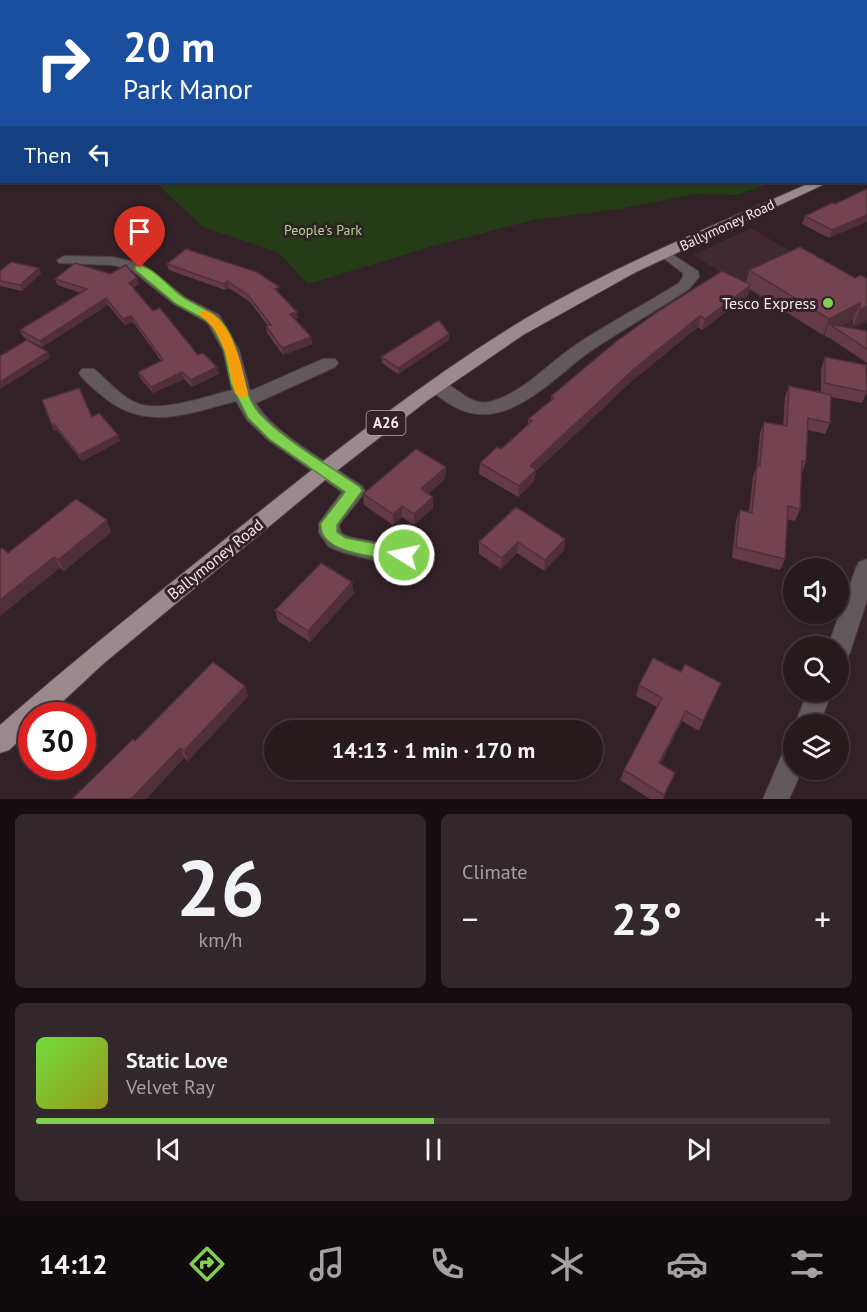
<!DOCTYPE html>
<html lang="en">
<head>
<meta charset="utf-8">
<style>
  body { margin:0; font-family:"PT Sans",sans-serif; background:#32272a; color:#f1f3f6; height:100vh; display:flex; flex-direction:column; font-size:22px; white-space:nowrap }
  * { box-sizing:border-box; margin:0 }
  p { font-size:20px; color:#a4a1a4 }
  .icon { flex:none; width:33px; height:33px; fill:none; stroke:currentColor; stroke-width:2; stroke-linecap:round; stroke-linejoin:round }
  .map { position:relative; height:799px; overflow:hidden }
  .drawer { display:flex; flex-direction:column; gap:15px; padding:15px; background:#150e10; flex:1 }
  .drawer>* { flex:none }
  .guide { position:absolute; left:0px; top:0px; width:867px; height:183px; box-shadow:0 2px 4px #0004,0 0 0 2px #42383b; background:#1a4fa0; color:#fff; overflow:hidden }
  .tools { position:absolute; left:783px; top:558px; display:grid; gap:12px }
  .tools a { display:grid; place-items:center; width:66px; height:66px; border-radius:50%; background:#261a1d; box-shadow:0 2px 4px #0004,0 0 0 2px #42383b; font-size:30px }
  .speed { position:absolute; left:18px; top:702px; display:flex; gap:12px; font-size:30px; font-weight:700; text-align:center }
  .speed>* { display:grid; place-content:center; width:78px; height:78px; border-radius:50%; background:#261a1d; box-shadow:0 2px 4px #0004,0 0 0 2px #42383b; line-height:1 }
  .speed .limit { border:9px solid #d22; background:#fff; color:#111 }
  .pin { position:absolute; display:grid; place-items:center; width:51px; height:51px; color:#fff; margin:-62px -26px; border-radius:50% 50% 50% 0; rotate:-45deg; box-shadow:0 0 6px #0007 }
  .pin .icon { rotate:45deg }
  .me { position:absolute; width:66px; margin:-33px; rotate:280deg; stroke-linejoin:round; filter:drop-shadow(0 0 4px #0008) }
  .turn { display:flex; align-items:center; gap:21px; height:126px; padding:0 24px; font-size:27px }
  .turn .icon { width:78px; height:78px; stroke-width:2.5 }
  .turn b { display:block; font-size:42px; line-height:51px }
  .then { display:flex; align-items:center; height:57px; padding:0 24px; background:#0003; gap:12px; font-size:22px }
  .big { font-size:45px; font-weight:700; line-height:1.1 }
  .drawer .widget { flex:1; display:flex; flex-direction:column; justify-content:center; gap:9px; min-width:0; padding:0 21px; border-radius:9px; background:#32272a }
  .drawer .dial { align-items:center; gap:0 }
  .dial b { font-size:78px; line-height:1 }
  .song { display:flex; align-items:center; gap:18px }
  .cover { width:72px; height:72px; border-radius:9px; background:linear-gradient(135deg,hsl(100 70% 55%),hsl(60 70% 35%)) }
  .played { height:6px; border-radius:3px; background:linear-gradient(90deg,#81d050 50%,#42383b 50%) }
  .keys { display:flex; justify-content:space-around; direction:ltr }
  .heat { display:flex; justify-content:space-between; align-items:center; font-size:33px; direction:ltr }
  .drawer .tiles { flex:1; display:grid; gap:15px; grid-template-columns:1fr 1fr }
  .widget:last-child { grid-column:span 2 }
  .trip { position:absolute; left:264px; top:720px; width:339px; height:60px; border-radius:30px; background:#261a1d; box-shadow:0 2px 4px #0004,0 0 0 2px #42383b; font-weight:700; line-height:60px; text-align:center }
  .menu { display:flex; height:96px; justify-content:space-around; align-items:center; background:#0f0a0c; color:#a4a1a4 }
  .menu .icon { width:42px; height:42px }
  .menu .active { color:#81d050 }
  .menu b { font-size:27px; color:#f1f3f6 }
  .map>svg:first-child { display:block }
  .built { fill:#402930 }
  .green { fill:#253d17 }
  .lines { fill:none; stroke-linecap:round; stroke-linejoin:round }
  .minor-casing { stroke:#4d3e42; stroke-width:2 }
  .major-casing { stroke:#4d3e42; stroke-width:2 }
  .minor { fill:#61595b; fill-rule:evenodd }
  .major { fill:#9b898e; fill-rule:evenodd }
  .wall { fill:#643a47 }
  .shaded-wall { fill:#512f39 }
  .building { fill:#744352; stroke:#512f39; stroke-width:1.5 }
  .route { fill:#81d050; stroke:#548734; stroke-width:1.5 }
  .slow { fill:#f59e0b }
  .poi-dot { fill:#81d050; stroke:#322227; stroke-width:2 }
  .labels { text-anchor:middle; stroke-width:6; stroke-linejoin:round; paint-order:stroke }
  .far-street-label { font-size:14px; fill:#f4e8eb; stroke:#322227 }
  .far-park-label { font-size:14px; fill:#abd795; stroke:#322227 }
  .shield { fill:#322227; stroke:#baadb0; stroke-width:1.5 }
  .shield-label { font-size:15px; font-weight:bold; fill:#f4e8eb }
  .poi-label { font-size:16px; fill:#f4e8eb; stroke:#322227; text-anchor:end }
  .street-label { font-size:16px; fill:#f4e8eb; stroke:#322227 }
</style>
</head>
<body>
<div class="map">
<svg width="867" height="799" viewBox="0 0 867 799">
  <rect width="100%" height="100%" fill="#322227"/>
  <polygon class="built" points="751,228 867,296 867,323 828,339 693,255"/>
  <g class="green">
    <polygon points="281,0 867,0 867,41 866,2"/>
    <polygon points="158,182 774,182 736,195 696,194 625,208 533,220 433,246 308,284 278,252 203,227 157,184"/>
  </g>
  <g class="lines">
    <defs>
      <g id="minor">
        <polygon points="31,0 86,0 30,2"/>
        <rect x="255" y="0" width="10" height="2"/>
        <path d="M 665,250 L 698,271 L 699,277 L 689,289 C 657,310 624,329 592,350 C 553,377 505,436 453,406 C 445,401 433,394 428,386 L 431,382 C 453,376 466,410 493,401 C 523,392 547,365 573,347 C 606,324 644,305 679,283 L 683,277 L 683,273 L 658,254 Z"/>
        <path d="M 64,256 L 112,257 L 140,263 L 186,298 L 219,315 L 239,350 L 250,391 L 323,359 L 335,359 L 338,363 L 335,367 L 256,403 C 270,431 335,467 362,486 L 365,491 L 362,496 L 339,525 L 341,533 L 349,537 L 412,549 L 415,555 L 412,561 C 393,567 347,555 329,547 L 319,533 L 319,523 L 342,492 L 268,440 L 247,420 L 236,401 C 186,414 143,433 99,393 C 92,387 84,381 79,373 L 82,369 L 94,369 C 108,381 122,398 139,404 C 163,412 208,396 232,390 L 223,350 L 207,322 L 174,304 L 130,269 L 112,265 L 59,263 L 57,260 Z"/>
        <polygon points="867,559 867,600 850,652 846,659 838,662 838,646 828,646 856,568 859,562"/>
        <polygon points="808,692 832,692 819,724 795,724"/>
        <polygon points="794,745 794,770 802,770 789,799 763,799 785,748"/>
      </g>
      <g id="major">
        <polygon points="867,157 867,166 866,166 866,158"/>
        <path d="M 812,182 L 829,182 L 636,272 L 523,335 L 428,400 L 330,476 L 103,664 L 47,716 L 32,716 L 32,729 L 9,750 L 0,753 L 0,725 C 80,655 162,590 244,524 C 330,455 417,386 510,328 C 605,269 711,227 812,182 Z"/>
      </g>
    </defs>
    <use href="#minor" class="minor-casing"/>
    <use href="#major" class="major-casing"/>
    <use href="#minor" class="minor"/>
    <use href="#major" class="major"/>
  </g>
  <g class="wall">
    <polygon points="867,39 867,67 866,66 866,40"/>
    <polygon points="867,189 829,238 802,224 805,216 835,204"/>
    <polygon points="167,264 280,294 298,318 295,319 311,337 312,344 283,355 267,333 266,326 268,326 250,302 229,288 225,290 169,270"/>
    <polygon points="749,270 855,278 867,319 853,326 853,319 840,326 867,331 867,363 825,335 825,334 823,335 750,289 747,296 702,330 698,327 633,380 536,471 534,481 518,497 479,474 480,463 501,449 528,424 528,419 551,400 551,396 746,283"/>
    <polygon points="0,271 41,273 22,291 0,286"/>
    <polygon points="55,279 139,284 133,288 153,311 198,355 217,367 219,374 192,387 184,379 153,393 140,378 138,372 161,361 133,322 125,325 108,305 42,347 23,337 20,330 81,293 57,285"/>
    <polygon points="449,340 398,374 382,363 381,357"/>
    <polygon points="825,357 867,392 862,403 831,397 830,423 825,434 808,430 806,462 802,472 800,509 795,521 787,519 785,559 780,570 732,558 736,521 740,510 749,512 753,476 757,465 760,433 764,422 783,426 785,397 789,386 821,392 821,369"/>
    <polygon points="42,400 92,417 118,435 120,441 82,461 57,430 54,431"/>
    <polygon points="446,467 445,479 428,494 433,508 414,525 402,517 393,525 364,505 363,494"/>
    <polygon points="111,532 64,571 60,568 8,553"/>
    <polygon points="565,539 564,550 544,571 517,553 501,569 479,554 479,542"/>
    <polygon points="352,582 354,593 310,642 278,621 275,610"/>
    <polygon points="681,672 721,683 699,731 682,721 660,764 675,773 663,799 650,799 620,780 624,770 657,707 636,696 639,685"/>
    <polygon points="245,686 248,696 188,761 184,758 146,799 72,799 135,741"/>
  </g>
  <g class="shaded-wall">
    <polygon points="2,124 2,133 0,134 0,125"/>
    <polygon points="867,215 867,222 829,238 832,230"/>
    <polygon points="39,268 41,273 22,291 20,285"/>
    <polygon points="137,278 139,284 131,290 129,283"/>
    <polygon points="227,281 229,288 225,290 224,284"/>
    <polygon points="751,285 747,296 702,330 705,319"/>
    <polygon points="106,298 108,305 42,347 40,341"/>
    <polygon points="860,303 853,319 836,329 829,324 825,334 823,335 829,319"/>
    <polygon points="867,306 867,319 853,326 860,310"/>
    <polygon points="297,312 298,318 291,321 290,314"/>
    <polygon points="131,316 133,322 125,325 123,319"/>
    <polygon points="700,316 698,327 633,380 536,471 534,481 518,497 519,486 530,466 635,368"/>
    <polygon points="449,334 449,340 398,374 398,368"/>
    <polygon points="311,337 312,344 283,355 282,348"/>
    <polygon points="48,352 50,358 0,389 0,382"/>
    <polygon points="217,367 219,374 192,387 191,380"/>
    <polygon points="182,372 184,379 153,393 151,387"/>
    <polygon points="54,424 57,430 54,431 52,425"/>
    <polygon points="118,435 120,441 82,461 79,455"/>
    <polygon points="446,467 445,479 421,500 421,489"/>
    <polygon points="433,497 433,508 414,525 414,514"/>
    <polygon points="402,506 402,517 393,525 393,514"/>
    <polygon points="107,520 111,532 64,571 58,560"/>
    <polygon points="565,539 564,550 544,571 545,560"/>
    <polygon points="518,542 517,553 501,569 502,558"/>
    <polygon points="54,557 60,568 0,616 0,600"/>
    <polygon points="352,582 354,593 310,642 308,631"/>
    <polygon points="245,686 248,696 188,761 184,751"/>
    <polygon points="686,711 682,721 656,773 659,763"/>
    <polygon points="180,748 184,758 146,799 131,799"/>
  </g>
  <g class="building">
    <polygon points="0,0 49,0 48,2 2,2 2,9 0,9"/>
    <polygon points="0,20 2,22 2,46 0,46 0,32 1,32 1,23 0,23"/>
    <polygon points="867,39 867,52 866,51 866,40"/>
    <polygon points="0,52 2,53 2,76 0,75"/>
    <polygon points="2,76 2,124 0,125 0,80"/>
    <polygon points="867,189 867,215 832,230 805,216 832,203 835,204"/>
    <polygon points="800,247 855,278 861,275 867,279 867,306 860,310 860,303 829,319 749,270"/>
    <polygon points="186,249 257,272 279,287 275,289 297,312 290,314 311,337 282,348 266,326 271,325 248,295 227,281 224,284 167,264"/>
    <polygon points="11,262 39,268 20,285 0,281 0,271"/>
    <polygon points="75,263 110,274 126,265 137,278 129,283 153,311 160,308 198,355 203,353 217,367 191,380 182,372 151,387 138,372 163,360 131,316 123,319 106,298 40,341 20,330 87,289 55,279"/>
    <polygon points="722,271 751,285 705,319 700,316 635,368 530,466 536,470 519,486 480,463 497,447 501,449 532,421 528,419 554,398 551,396 618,340 660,310"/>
    <polygon points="439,320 449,334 398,368 381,357"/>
    <polygon points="829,324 867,331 867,349"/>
    <polygon points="27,340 48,352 0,382 0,356"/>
    <polygon points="825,357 866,365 867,392 825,383"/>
    <polygon points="789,386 831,395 830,423 808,418 806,462 802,461 800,509 788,506 785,559 736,547 740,510 752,513 757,465 760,466 764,422 787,426"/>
    <polygon points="79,388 92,417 99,413 118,435 79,455 54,424 52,425 42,400"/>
    <polygon points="416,449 446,467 421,489 433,497 414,514 402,506 393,514 363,494"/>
    <polygon points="76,499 107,520 58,560 54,557 0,600 0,550 2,548 8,553"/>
    <polygon points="516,507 565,539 545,560 518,542 502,558 479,542"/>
    <polygon points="321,563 352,582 308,631 275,610"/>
    <polygon points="653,658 681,672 685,664 721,683 703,721 686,711 659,763 675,773 664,795 624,770 662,698 639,685"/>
    <polygon points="213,662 245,686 184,751 180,748 131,799 72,799 133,739 135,741"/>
  </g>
  <path class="route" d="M 140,265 C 154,269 168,285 180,295 C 193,305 211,309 222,322 C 244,348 237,388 260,414 C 288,443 327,464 360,487 L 362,491 L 337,525 L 337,532 L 346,538 L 410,550 L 412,555 L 410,559 L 404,561 C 382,557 317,555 321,523 L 345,492 L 269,439 L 248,418 L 231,384 L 224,350 L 212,326 L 202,318 L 176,304 L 135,270 L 135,266 Z"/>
  <path class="slow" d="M 204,310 C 233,318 242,368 248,393 L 246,397 L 241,398 L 235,393 C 229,370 226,341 209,323 C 206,319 201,317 198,314 Z"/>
  <circle class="poi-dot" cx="828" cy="303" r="6"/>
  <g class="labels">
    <g class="far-street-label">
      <text transform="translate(727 225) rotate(-25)" y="5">Ballymoney Road</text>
    </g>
    <g class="far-park-label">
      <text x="323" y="235">People's Park</text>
    </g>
    <rect class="shield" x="366.5" y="411" width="39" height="24" rx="4.5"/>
    <g class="shield-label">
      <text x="386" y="428">A26</text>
    </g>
    <g class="poi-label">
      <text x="816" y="309">Tesco Express</text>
    </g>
    <g class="street-label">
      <text transform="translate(215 559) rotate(-39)" y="6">Ballymoney Road</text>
    </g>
  </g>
</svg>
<div class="tools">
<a><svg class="icon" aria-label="sound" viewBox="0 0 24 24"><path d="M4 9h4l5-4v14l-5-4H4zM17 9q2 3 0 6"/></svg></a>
<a><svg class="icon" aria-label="search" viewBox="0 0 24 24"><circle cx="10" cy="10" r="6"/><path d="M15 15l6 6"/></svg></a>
<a><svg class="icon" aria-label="layers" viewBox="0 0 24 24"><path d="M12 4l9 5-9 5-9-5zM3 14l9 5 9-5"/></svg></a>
</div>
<div class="speed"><div class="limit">30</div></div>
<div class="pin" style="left:140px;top:268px;background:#d93025"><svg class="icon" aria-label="arrive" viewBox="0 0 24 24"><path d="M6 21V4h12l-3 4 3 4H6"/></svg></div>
<svg class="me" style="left:404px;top:555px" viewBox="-20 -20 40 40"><circle r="17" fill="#81d050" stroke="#fff" stroke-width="3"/><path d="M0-11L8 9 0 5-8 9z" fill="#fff"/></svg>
<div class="trip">14:13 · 1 min · 170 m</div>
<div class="guide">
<div class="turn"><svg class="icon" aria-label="right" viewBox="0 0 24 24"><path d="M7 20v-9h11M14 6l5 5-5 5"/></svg><div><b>20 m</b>Park Manor</div></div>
<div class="then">Then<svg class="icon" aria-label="left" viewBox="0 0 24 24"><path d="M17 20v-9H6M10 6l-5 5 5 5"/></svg></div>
</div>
</div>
<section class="drawer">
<div class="tiles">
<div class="widget dial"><b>26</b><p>km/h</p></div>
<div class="widget"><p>Climate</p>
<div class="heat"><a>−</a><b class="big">23°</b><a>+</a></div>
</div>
<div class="widget">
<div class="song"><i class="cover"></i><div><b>Static Love</b><p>Velvet Ray</p></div></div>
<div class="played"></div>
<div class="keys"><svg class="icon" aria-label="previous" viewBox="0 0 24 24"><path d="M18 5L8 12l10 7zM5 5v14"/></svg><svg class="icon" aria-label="pause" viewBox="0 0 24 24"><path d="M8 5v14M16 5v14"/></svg><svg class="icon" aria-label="next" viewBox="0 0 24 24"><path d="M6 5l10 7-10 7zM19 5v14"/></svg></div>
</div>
</div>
</section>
<nav class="menu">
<b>14:12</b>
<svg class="icon active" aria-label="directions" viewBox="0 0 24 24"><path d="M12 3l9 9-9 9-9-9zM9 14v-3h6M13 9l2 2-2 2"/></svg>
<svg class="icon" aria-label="music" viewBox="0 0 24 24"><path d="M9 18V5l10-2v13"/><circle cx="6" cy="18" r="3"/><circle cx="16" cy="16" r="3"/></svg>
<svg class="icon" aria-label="phone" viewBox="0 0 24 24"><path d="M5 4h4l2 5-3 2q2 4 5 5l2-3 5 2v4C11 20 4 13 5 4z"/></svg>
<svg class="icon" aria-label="climate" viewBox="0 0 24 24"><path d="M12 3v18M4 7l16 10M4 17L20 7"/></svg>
<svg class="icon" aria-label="car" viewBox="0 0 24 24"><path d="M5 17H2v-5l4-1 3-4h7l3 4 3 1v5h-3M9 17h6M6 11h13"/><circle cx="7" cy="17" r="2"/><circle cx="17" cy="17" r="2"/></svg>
<svg class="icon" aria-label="filters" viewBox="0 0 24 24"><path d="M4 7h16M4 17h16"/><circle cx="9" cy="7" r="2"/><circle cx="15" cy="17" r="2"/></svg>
</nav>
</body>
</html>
